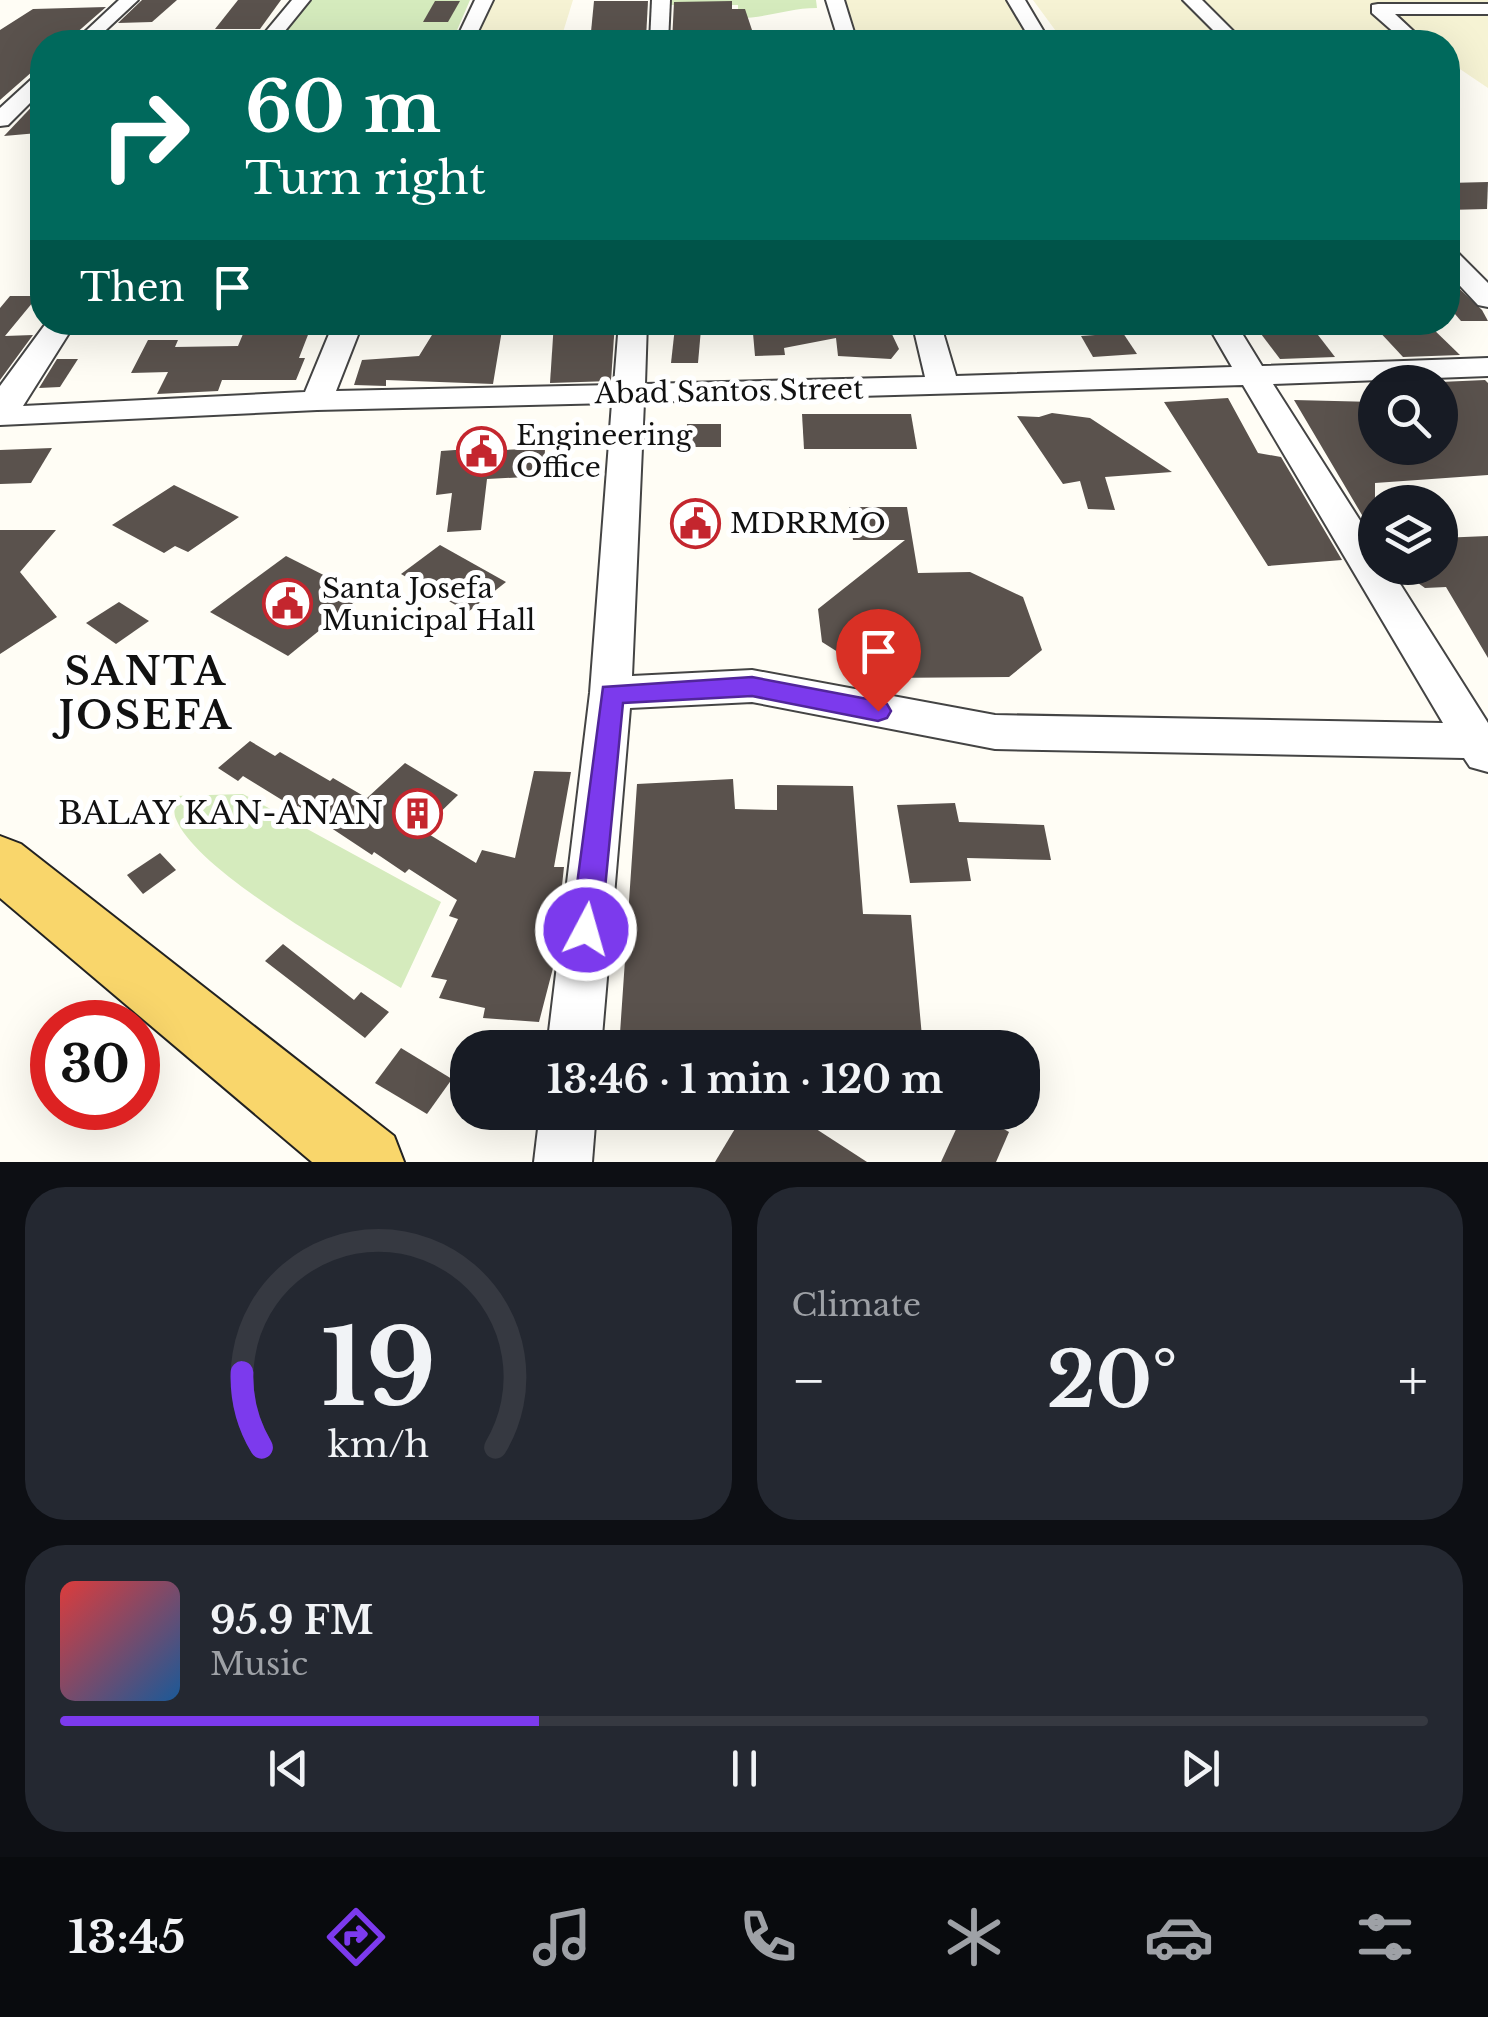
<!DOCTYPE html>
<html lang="en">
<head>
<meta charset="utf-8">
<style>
  body { margin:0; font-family:"Libre Baskerville",serif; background:#242831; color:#f1f3f6; height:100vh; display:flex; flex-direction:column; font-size:38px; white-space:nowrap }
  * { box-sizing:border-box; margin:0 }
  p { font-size:32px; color:#9ea1a6 }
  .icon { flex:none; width:55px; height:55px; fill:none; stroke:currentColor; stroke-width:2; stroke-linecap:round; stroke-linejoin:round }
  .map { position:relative; height:1162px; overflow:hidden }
  .side { display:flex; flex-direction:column; gap:25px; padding:25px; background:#0d0f14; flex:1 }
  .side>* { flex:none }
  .banner { position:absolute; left:30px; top:30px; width:1430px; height:305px; border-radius:40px; box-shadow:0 10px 40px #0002; background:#00695c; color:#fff; overflow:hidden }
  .buttons { position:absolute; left:1358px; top:365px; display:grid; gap:20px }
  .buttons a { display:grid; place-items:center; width:100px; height:100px; border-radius:50%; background:#171b24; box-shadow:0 10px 40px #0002; font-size:50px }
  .speed { position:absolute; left:30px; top:1000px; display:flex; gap:20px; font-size:50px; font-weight:700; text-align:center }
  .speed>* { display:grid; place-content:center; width:130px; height:130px; border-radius:50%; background:#171b24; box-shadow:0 10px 40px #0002; line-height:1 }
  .speed .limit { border:15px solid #d22; background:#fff; color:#111 }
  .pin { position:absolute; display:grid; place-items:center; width:85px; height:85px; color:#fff; margin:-102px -42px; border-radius:50% 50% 50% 0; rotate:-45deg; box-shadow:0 0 10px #0007 }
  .pin .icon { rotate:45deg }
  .me { position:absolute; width:110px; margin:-55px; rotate:6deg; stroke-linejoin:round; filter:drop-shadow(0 0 8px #0008) }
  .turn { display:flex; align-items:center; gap:35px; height:210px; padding:0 50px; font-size:45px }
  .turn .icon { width:130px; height:130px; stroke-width:2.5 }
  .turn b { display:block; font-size:70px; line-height:85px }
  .then { display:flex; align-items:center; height:95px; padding:0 50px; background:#0003; gap:20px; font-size:38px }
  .big { font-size:75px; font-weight:800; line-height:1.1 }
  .side .widget { flex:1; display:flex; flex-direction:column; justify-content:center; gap:15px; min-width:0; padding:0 35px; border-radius:40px; background:#242831 }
  .side .dial { align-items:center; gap:0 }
  .dial svg { height:260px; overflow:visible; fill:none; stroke:#363941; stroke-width:7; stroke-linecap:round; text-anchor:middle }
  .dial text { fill:#f1f3f6; stroke:none }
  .song { display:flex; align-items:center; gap:30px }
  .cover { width:120px; height:120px; border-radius:15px; background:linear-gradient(135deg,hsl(0 70% 55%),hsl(210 70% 35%)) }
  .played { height:10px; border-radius:5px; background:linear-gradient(90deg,#7c3aed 35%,#363941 35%) }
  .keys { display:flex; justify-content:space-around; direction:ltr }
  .heat { display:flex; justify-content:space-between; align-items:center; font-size:55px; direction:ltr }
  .side .tiles { flex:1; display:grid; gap:25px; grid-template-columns:1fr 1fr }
  .widget:last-child { grid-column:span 2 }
  .trip { position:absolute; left:450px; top:1030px; width:590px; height:100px; border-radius:40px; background:#171b24; box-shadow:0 10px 40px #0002; font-weight:800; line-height:100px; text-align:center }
  .tab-bar { display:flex; height:160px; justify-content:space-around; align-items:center; background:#090b0e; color:#9ea1a6 }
  .tab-bar .icon { width:70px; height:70px }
  .tab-bar .selected { color:#7c3aed }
  .tab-bar b { font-size:45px; color:#f1f3f6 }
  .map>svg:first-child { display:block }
  .farmland { fill:#f6f3d4 }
  .green { fill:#d5ebbd }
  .building { fill:#5a524d }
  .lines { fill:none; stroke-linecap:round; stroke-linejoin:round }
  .minor-casing { stroke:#444; stroke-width:4 }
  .major-casing { stroke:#222; stroke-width:4 }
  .minor { fill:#fff; fill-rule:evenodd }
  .major { fill:#f9d66b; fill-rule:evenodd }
  .route { fill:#7c3aed; stroke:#51269a; stroke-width:2.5 }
  .labels { text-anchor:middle; stroke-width:10; stroke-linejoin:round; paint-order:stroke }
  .street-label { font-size:28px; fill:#111; stroke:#fff }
  .poi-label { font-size:28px; fill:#111; stroke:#fff; text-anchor:start }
  .near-poi-label { font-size:32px; fill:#111; stroke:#fff; text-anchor:end }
  .district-label { font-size:38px; font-weight:bold; letter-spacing:2.5px; fill:#111; stroke:#fff }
</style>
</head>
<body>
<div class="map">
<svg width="1488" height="1162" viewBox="0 0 1488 1162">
  <rect width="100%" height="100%" fill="#fffdf5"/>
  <g class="farmland">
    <polygon points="493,0 573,0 560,42 474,42"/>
    <polygon points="843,0 1013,0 1041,42 857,42"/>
    <polygon points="1033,0 1488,0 1488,88 1448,61 1448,42 1087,42 1061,38"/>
  </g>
  <g class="green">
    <polygon points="304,0 470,0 452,42 269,42"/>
    <path d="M 666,0 L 816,0 L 817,8 C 788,8 768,18 738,18 L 738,5 L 665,5 Z"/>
    <path d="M 243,794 L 441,902 L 401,988 C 349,956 197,872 176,819 C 173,813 175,803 175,796 Z"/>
  </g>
  <g class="building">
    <polygon points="142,0 177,0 152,22 118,23"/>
    <polygon points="238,0 281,0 260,29 215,29"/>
    <polygon points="435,1 460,1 448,22 423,22"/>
    <polygon points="594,1 648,1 646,38 590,42"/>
    <polygon points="732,1 732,9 745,9 752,30 711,32 712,42 672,42 674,2"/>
    <polygon points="106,7 66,42 42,42 42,63 0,100 0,30 33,9"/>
    <polygon points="42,96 42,124 38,133 4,136"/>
    <polygon points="1488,182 1487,209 1448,210 1448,183"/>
    <polygon points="1448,278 1482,310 1488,321 1461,321 1448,306"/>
    <polygon points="10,296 38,296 5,336 33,335 0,380 0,308"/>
    <polygon points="248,322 313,322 299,358 305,358 296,380 222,380 218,391 157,394 168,372 131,373 148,340 178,340 175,347 238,346"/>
    <polygon points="440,322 503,324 493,384 386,380 386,386 354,385 362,360 419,356"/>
    <polygon points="554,322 615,322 611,381 550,383"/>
    <polygon points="752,322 868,322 873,330 890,330 899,349 891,359 838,356 836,338 784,348 785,355 755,356"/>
    <polygon points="1252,322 1308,322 1335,357 1280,359"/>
    <polygon points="1429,325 1460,355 1403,357 1376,328"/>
    <polygon points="675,327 701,329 698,363 671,363"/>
    <polygon points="1123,333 1137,354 1093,357 1081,336"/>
    <polygon points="57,359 78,359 60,387 39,388"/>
    <polygon points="1485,380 1488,383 1488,475 1375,483 1375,537 1294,400 1375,402 1375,448 1440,448 1440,382"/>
    <polygon points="1228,398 1258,453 1281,457 1342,560 1268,566 1164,402"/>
    <polygon points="1052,413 1090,418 1172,472 1105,477 1115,510 1088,509 1080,481 1063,484 1017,416 1039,417"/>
    <polygon points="802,414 911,414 917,449 804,449"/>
    <polygon points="687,424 721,424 721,447 686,447"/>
    <polygon points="52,448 31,483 0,484 0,450"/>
    <polygon points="483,448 483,451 545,448 544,476 487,479 481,530 447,532 452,493 436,495 441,451"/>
    <polygon points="174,485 239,517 188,552 175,546 164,553 112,525"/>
    <polygon points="849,507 907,507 918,573 970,572 1023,597 1042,650 1009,677 879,678 822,642 818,609 905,540 853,540"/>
    <polygon points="0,530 56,530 20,572 57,617 0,654"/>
    <polygon points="1488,536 1488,658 1446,587 1425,588 1397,568 1440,568 1440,538"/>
    <polygon points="440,545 506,582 468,612 401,574"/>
    <polygon points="286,556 363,595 288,656 210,612"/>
    <polygon points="119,602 149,621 116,644 86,623"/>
    <polygon points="250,741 275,756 280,752 330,781 333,778 367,798 405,763 458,795 422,830 476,863 482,850 515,858 534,771 571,772 554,867 564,867 553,968 539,1022 483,1018 485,1008 439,998 447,980 431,977 458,919 449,916 457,900 409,869 405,873 374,852 372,855 298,806 295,808 243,776 238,781 218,768"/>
    <polygon points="733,779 735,809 777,810 777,785 853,786 863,914 911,915 923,1048 619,1048 637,784"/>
    <polygon points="955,803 959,822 1044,825 1051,860 967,858 971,881 910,883 897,805"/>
    <polygon points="160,853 176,870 143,894 127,875"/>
    <polygon points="283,944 354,1000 361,992 389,1012 365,1038 265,961"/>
    <polygon points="401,1048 452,1079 427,1114 375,1083"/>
    <polygon points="745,1112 790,1112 867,1162 715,1162"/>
    <polygon points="964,1112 974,1112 1009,1132 996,1162 941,1162"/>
  </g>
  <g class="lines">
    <defs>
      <g id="minor">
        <polygon points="119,0 138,0 93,42 74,42"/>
        <polygon points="292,0 310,0 276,42 257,42"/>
        <polygon points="475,0 493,0 473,42 455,42"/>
        <polygon points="652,0 670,0 668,42 650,42"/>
        <polygon points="826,0 844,0 857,42 839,42"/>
        <polygon points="1007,0 1025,0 1050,42 1032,42"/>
        <polygon points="1183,0 1202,0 1244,42 1225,42"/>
        <polygon points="1378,4 1488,4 1488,14 1395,14 1425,42 1405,42 1372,13 1372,5"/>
        <polygon points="42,74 42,91 8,125 0,126 0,108 35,76"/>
        <polygon points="1448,250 1457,252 1488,283 1488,307 1478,305 1448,273"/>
        <path d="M 47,322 L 76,322 L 23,406 L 305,392 L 334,322 L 363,322 L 336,391 L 614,385 L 619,322 L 647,322 L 645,384 L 925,377 L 912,322 L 940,322 L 956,376 L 1232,367 L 1206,322 L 1235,322 L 1262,366 L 1488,358 L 1488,376 L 1273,384 L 1375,544 L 1375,568 L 1390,568 L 1488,723 L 1488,772 L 1470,767 L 1464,758 L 995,749 L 752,702 L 630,708 L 601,1048 L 547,1048 L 590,693 L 612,403 L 317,410 L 0,425 L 0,386 ZM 1243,385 L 1443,723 L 995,715 L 752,670 L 632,676 L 644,402 Z"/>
        <polygon points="540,1112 596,1112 592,1162 534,1162"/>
      </g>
      <polygon id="major" points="0,836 21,844 394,1136 404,1162 312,1162 0,898"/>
    </defs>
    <use href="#minor" class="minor-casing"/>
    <use href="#major" class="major-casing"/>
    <use href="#minor" class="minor"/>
    <use href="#major" class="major"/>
  </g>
  <polygon class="route" points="752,677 878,701 887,704 891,711 887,718 878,721 752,696 623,703 601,930 597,939 586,944 576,939 571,930 603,687"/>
  <defs>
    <symbol id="civic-ring" viewBox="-11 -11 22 22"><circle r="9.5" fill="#fff" stroke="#c4262e" stroke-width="1.5"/><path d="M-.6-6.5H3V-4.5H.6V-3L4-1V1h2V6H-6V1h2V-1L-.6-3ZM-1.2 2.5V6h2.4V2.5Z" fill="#c4262e"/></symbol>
    <symbol id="building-ring" viewBox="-11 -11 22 22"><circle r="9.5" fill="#fff" stroke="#c4262e" stroke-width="1.5"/><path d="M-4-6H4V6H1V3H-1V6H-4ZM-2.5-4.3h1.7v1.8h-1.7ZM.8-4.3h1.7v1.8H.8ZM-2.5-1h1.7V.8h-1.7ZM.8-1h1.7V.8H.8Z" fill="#c4262e"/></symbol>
  </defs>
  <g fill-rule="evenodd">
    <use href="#civic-ring" x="454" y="424" width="55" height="55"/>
    <use href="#civic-ring" x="668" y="496" width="55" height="55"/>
    <use href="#civic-ring" x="260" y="576" width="55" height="55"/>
    <use href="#building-ring" x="390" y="786" width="55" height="55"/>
  </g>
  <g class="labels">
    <g class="street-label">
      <text transform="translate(729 391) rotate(-1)" y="10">Abad Santos Street</text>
    </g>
    <g class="poi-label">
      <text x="516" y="445">Engineering<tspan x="516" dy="32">Office</tspan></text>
      <text x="730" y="533">MDRRMO</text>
      <text x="322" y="598">Santa Josefa<tspan x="322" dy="32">Municipal Hall</tspan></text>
    </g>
    <g class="near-poi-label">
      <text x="383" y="824">BALAY KAN-ANAN</text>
    </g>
    <g class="district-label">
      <text x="146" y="685">SANTA<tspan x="146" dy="44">JOSEFA</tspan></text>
    </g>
  </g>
</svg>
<div class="buttons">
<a><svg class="icon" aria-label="search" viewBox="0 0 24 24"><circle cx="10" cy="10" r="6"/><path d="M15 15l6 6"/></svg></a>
<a><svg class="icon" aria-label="layers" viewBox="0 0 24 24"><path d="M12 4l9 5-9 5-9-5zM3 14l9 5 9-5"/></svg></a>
</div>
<div class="speed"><div class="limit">30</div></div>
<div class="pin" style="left:878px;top:711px;background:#d93025"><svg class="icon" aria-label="arrive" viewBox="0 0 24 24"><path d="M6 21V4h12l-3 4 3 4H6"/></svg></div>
<svg class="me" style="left:586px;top:930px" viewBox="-20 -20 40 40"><circle r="17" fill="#7c3aed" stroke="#fff" stroke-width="3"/><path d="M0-11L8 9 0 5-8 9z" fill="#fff"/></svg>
<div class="trip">13:46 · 1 min · 120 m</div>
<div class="banner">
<div class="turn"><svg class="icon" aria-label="right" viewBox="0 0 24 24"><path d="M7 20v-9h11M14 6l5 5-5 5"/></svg><div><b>60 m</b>Turn right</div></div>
<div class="then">Then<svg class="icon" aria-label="arrive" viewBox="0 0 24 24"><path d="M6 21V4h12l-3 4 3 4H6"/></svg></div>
</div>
</div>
<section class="side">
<div class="tiles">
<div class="widget dial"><svg viewBox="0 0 100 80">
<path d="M14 69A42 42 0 1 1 86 69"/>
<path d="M14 69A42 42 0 0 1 8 46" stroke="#7c3aed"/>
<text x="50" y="56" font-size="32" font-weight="700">19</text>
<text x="50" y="72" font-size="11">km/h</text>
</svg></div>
<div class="widget"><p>Climate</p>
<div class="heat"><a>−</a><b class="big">20°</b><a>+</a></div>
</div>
<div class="widget">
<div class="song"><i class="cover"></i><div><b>95.9 FM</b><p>Music</p></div></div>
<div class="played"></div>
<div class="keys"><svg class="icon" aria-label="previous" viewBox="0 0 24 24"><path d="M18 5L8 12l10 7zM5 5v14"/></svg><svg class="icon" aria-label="pause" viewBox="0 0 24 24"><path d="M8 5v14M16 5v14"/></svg><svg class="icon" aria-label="next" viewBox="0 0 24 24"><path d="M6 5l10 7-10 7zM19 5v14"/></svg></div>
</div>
</div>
</section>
<nav class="tab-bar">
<b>13:45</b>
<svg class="icon selected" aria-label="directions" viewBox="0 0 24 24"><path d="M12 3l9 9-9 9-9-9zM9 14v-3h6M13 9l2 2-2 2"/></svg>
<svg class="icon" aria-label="music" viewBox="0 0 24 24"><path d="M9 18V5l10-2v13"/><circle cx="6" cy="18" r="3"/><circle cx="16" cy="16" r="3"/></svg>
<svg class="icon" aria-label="phone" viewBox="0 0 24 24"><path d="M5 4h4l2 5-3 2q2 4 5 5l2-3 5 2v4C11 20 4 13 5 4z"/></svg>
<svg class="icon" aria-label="climate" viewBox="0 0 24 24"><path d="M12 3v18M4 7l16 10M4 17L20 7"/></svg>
<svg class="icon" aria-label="car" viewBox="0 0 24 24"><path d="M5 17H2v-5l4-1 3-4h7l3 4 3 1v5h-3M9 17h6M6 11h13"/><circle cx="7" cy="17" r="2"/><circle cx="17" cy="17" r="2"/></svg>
<svg class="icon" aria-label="filters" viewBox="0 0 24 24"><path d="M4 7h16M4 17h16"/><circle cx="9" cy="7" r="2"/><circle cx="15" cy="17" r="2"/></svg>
</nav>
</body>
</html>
